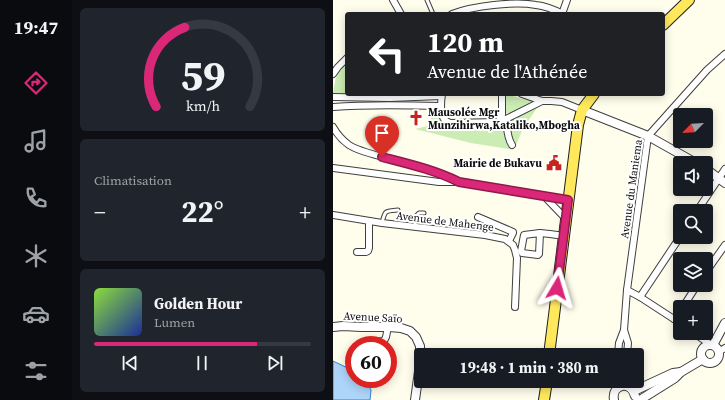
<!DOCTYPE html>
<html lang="fr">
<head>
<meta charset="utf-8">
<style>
  body { margin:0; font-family:"Source Serif 4",serif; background:#20242c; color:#f1f3f6; height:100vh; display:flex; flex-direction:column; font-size:15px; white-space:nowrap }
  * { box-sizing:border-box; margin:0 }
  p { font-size:13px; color:#9ea1a6 }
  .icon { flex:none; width:22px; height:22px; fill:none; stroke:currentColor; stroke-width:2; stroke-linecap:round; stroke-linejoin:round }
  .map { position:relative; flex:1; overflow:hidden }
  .sheet { display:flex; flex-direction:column; gap:8px; padding:8px; background:#0d0f14; width:261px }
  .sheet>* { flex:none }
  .hud { position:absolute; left:12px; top:12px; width:320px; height:84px; border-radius:4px; box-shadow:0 2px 10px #0003; background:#202124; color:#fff; overflow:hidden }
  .needle { width:26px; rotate:246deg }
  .tools { position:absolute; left:340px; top:108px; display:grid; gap:8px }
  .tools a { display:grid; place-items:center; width:40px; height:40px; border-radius:4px; background:#171b24; box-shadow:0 2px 10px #0003; font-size:20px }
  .speed { position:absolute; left:12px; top:336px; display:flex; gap:8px; font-size:20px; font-weight:700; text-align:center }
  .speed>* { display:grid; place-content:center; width:52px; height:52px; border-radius:50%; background:#171b24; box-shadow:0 2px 10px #0003; line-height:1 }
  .speed .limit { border:6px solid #d22; background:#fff; color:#111 }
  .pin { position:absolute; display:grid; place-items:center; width:34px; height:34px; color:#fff; margin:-41px -17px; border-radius:50% 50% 50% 0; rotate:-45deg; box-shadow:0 0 4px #0007 }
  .pin .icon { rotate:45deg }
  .me { position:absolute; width:44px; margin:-22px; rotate:7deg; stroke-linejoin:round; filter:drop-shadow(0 0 3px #0008) }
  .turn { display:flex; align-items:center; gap:14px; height:84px; padding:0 16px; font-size:18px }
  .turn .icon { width:52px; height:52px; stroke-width:2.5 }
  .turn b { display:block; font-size:28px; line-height:34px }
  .big { font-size:30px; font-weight:700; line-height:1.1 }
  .sheet .widget { flex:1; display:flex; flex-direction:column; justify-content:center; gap:6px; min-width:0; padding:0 14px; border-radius:6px; background:#20242c }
  .sheet .dial { align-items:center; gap:0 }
  .dial svg { height:104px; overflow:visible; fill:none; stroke:#363941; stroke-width:7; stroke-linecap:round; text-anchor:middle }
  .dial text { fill:#f1f3f6; stroke:none }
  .song { display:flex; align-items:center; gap:12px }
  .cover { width:48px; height:48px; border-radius:6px; background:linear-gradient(135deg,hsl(90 70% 55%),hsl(230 70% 35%)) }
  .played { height:4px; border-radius:2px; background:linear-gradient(90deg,#db2777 75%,#363941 75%) }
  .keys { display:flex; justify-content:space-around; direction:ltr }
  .heat { display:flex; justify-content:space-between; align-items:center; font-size:22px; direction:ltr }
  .trip { position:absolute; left:81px; top:348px; width:230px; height:40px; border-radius:4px; background:#171b24; box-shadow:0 2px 10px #0003; font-weight:700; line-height:40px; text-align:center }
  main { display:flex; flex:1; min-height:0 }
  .dock { display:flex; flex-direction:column; width:72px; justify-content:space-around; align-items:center; background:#090b0e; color:#9ea1a6 }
  .dock .icon { width:28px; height:28px }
  .dock .active { color:#db2777 }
  .dock b { font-size:18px; color:#f1f3f6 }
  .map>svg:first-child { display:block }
  .green { fill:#cbecb3 }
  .water { fill:#add5fa; stroke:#2f82d6 }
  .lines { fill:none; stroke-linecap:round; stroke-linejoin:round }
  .service-casing { stroke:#3f3f3f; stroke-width:5 }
  .minor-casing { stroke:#3f3f3f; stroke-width:8 }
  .tertiary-casing { stroke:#3f3f3f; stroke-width:10 }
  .primary-casing { stroke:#1d1d1d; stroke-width:12 }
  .service { stroke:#fff; stroke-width:3 }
  .minor { stroke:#fff; stroke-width:6 }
  .tertiary { stroke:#fff; stroke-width:8 }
  .primary { stroke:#ffe85c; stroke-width:10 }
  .route-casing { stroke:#8e194d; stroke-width:10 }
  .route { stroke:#db2777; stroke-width:7 }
  .labels { text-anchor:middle; stroke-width:4; stroke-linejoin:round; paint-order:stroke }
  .poi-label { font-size:11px; font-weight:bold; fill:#0c0c0c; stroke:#fff; text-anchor:start }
  .street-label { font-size:11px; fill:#0c0c0c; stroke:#fff }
</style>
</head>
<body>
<main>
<nav class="dock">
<b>19:47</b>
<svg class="icon active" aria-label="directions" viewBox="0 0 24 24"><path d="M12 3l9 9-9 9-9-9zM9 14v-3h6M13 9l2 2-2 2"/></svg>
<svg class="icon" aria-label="music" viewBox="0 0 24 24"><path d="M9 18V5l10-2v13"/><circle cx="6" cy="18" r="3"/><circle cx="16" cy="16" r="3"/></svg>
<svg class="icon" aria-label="phone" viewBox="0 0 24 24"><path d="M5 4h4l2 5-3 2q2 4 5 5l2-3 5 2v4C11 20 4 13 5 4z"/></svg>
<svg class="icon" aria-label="climate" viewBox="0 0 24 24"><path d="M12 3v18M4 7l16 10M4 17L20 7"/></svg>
<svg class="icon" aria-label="car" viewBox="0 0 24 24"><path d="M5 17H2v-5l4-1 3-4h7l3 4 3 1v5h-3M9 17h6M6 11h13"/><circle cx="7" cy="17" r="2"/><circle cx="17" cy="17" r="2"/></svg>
<svg class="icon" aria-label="filters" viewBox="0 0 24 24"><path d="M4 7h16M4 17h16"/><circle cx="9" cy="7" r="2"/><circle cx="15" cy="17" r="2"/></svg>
</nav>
<section class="sheet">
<div class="widget dial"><svg viewBox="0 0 100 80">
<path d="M14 69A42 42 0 1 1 86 69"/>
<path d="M14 69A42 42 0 0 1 36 8" stroke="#db2777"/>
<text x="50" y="56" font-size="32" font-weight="700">59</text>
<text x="50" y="72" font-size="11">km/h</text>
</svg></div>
<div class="widget"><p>Climatisation</p>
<div class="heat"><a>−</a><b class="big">22°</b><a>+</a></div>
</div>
<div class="widget">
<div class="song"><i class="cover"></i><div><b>Golden Hour</b><p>Lumen</p></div></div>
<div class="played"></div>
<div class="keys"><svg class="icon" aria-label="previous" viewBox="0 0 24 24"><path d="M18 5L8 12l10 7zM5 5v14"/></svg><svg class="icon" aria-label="pause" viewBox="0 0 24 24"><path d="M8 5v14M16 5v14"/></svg><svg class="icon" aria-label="next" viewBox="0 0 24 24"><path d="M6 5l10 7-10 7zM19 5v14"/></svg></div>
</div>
</section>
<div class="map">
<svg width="392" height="400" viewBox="0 0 392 400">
  <rect width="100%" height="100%" fill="#fffdec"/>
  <g class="green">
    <polygon points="14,60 14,94 59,94 4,101 0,93 3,77 7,69"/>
    <polygon points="169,94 174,94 189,99 209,101 190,128 184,143 176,149 138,143 82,129 95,126 99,116 92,107 108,118 113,124 122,128 157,128 205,103 169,115"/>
  </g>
  <polygon class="water" points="0,361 21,371 21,379 32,379 38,390 37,400 0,400"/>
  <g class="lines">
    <defs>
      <g id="service">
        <polyline points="94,0 100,14"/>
        <path d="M 49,223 C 52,210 52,211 65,210"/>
        <polyline points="82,227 82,217 86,213 91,213"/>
      </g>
      <g id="minor">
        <polyline points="60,0 68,14"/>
        <path d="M 119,14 C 140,6 181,1 203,5 C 212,6 222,10 230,14"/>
        <polyline points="229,14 234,0"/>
        <polyline points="0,74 5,67 14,58"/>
        <path d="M 109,94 C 108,101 107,113 111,119 C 113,121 115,122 117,123 L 165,122 L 173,119 L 209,101"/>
        <polyline points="189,94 209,101 218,101 229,102 249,110"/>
        <polyline points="0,97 57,98 108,96"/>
        <path d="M 0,107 C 36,104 72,105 108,106"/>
        <path d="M 173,119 C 174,127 174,138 179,145"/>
        <polyline points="165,122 169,115 169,94"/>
        <path d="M 0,127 C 4,134 9,140 16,145 C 25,151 43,155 54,158 C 78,164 101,170 124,181"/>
        <polyline points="0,168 106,182 126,182 235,200"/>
        <polyline points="211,196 233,219"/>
        <polyline points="364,211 392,169"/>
        <polyline points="0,215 49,223 152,235 172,239 180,245 182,250 184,258 182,307"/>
        <polyline points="145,217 180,232 180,233 176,241"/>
        <polygon points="207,233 206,254 205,255 189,253 188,251 191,235"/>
        <polyline points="207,233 217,234 231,236"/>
        <polyline points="24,252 33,252 35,251 36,248 36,221"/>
        <polyline points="373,272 392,245"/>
        <polyline points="294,290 307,297 347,323"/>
        <polyline points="307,297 347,237"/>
        <polyline points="350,307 364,285"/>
        <polyline points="341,319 347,311"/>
        <polyline points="291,330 295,343 294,355"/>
        <polyline points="361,333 378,345"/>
        <polyline points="35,345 37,342 51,341 53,337 55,327"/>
        <polyline points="385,352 392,348"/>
        <polyline points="285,355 286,343 291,330 294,290 315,136 374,70 392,54"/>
      </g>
      <g id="tertiary">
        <polyline points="249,110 315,136 363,163"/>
        <polyline points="373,169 392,183"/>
        <polyline points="0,327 10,326 28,327 56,327 68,328 77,331 83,337 87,346 87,364 82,400"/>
        <polyline points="380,345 392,323"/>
        <circle cx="377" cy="354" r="9"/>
        <polyline points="301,391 340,373 348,372"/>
        <path d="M 281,400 C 278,384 298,380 302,396"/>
        <polyline points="307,400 342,378 348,372 370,359"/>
      </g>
      <g id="primary">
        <polyline points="330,25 356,0"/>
        <polyline points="216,355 245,125 249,110 261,94"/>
        <polyline points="211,400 214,381"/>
      </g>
    </defs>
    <use href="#service" class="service-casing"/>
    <use href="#minor" class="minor-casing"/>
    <use href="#tertiary" class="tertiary-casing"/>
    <use href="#primary" class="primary-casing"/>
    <use href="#service" class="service"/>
    <use href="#minor" class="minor"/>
    <use href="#tertiary" class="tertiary"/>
    <use href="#primary" class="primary"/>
  </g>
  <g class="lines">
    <defs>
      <path id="route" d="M 49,157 C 76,164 102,170 126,182 L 235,200 L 224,288"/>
    </defs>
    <use href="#route" class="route-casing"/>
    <use href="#route" class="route"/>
  </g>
  <defs>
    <symbol id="church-bare" viewBox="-9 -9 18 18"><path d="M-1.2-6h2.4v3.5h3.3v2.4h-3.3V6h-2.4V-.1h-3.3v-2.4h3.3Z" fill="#c5251c" stroke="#fff" stroke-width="2.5" paint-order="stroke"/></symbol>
    <symbol id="civic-bare" viewBox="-9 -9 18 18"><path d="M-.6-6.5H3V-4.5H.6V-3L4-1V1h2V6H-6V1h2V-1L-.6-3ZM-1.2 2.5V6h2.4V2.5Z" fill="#c5251c" stroke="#fff" stroke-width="2.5" paint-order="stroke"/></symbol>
  </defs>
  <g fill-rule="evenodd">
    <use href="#church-bare" x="72" y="107" width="22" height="22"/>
    <use href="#civic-bare" x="210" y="152" width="22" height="22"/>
  </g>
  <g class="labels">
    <g class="poi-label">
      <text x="95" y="116">Mausolée Mgr<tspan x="95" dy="13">Munzihirwa,Kataliko,Mbogha</tspan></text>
      <text x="209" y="167" text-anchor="end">Mairie de Bukavu</text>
    </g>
    <g class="street-label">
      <text transform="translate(298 189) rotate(-82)" y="4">Avenue du Maniema</text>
      <text transform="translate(112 221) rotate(7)" y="4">Avenue de Mahenge</text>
      <text transform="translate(40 317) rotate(3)" y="4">Avenue Saïo</text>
    </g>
  </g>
</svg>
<div class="tools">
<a><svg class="needle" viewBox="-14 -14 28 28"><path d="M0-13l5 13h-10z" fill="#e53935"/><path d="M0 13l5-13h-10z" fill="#9ea1a6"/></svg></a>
<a><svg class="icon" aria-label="sound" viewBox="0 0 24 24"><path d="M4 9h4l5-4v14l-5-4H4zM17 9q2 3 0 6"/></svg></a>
<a><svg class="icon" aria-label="search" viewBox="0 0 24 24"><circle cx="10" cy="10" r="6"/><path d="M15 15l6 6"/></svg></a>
<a><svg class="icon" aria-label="layers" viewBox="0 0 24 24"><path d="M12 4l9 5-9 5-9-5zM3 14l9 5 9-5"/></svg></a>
<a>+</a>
</div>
<div class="speed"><div class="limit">60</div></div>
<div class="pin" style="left:49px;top:157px;background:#d93025"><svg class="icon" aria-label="arrive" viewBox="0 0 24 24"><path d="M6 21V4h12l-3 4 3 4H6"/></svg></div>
<svg class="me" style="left:224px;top:288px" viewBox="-20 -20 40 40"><path d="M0-17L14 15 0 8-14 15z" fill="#db2777" stroke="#fff" stroke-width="4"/></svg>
<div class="trip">19:48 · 1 min · 380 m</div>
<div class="hud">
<div class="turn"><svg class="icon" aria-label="left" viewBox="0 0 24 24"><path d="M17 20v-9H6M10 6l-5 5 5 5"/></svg><div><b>120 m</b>Avenue de l'Athénée</div></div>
</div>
</div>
</main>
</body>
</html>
